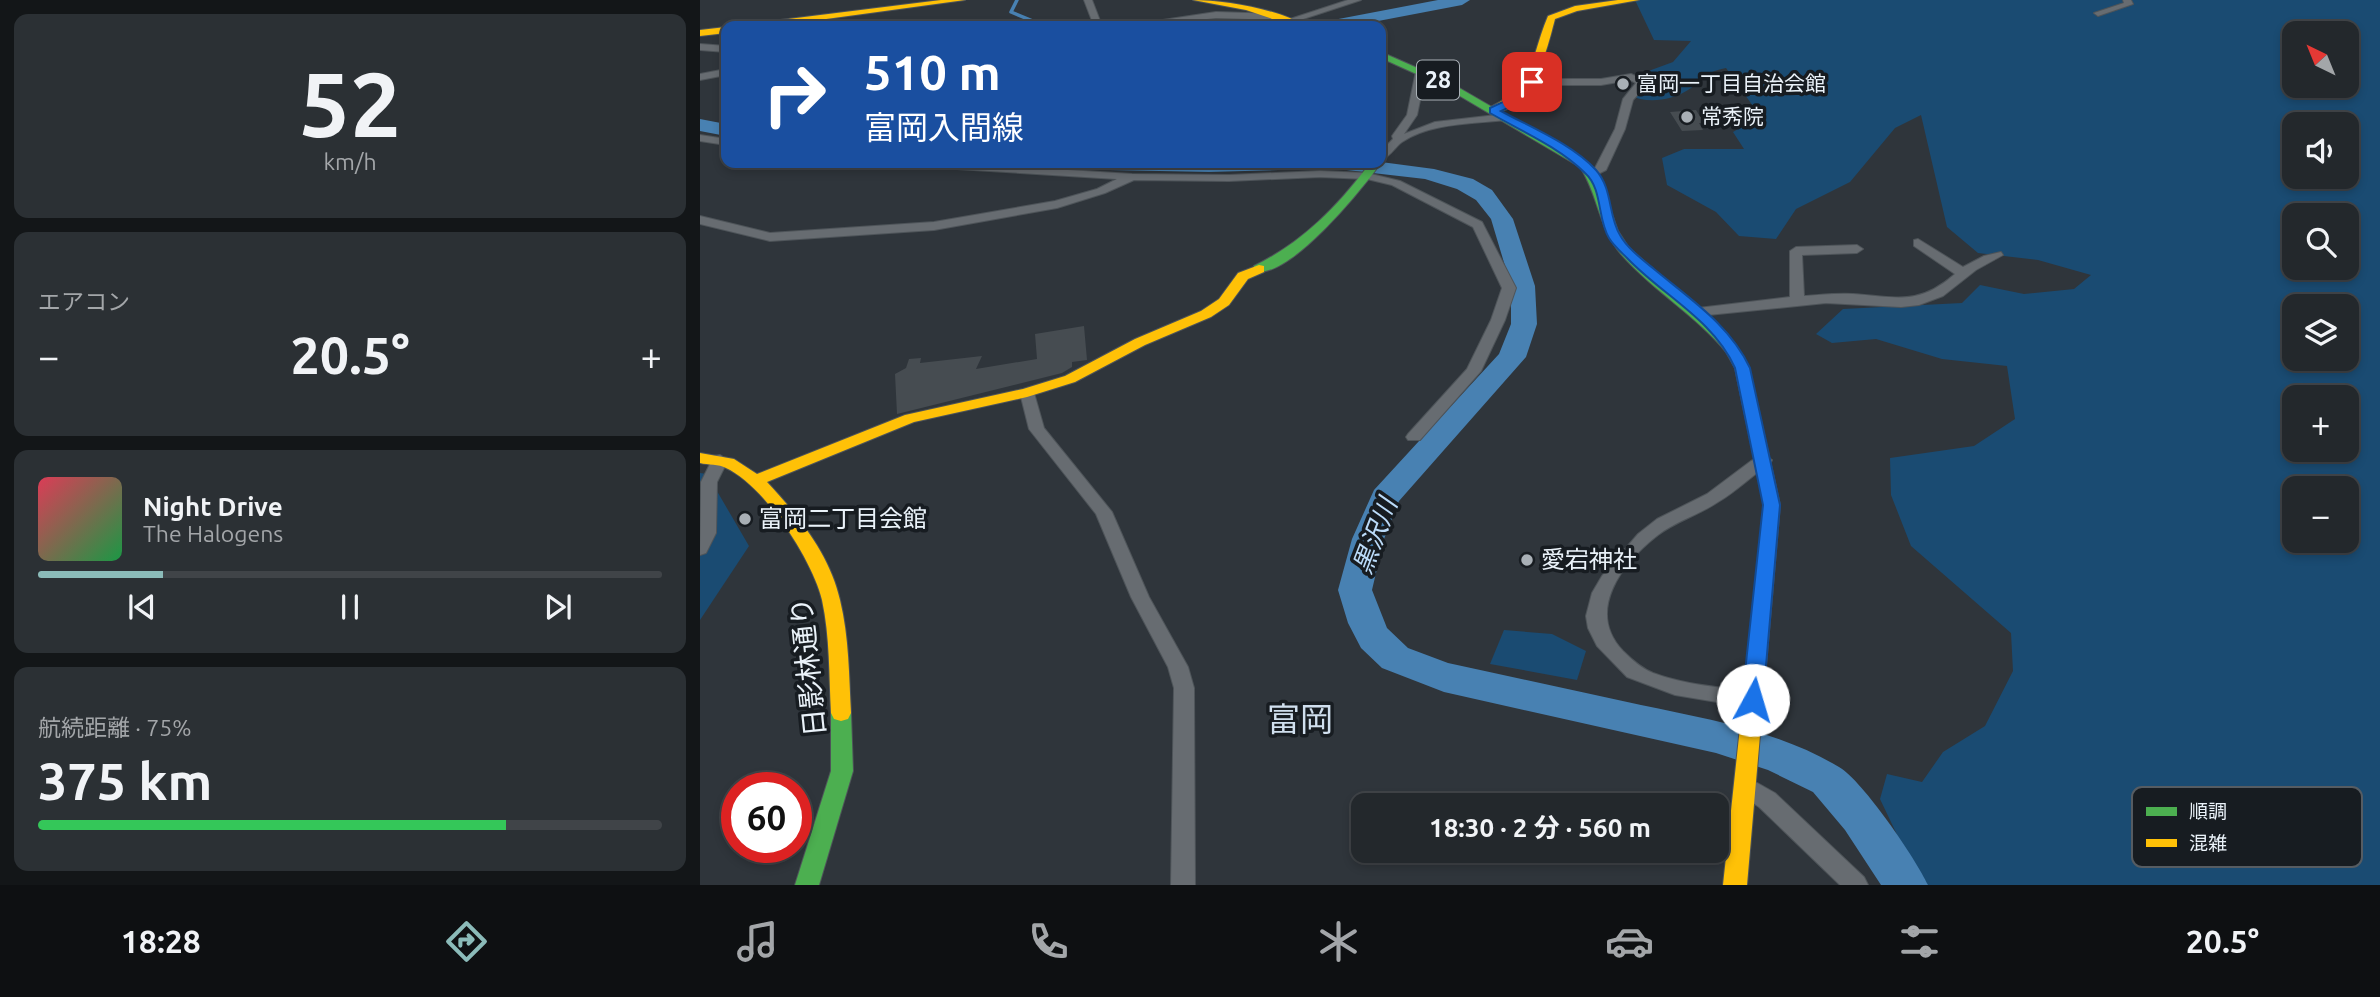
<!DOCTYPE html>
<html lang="ja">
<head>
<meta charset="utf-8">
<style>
  body { margin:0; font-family:Ubuntu,"Noto Sans JP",sans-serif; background:#2b3034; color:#f1f3f6; height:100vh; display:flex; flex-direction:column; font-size:26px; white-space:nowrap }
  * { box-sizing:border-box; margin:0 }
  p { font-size:23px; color:#a3a6a9 }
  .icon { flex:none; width:38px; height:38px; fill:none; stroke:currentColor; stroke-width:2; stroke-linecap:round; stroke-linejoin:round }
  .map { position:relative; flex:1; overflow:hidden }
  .details { display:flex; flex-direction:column; gap:14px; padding:14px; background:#131618; width:700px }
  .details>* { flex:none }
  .hud { position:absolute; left:21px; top:21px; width:665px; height:147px; border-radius:14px; box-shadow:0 4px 10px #0003,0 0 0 2px #404448; background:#1a4fa0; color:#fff; overflow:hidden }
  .needle { width:46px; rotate:317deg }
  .controls { position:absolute; left:1582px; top:21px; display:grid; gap:14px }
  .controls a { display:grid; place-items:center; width:77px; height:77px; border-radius:14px; background:#23282c; box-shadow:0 4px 10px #0003,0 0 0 2px #404448; font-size:35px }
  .speed { position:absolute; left:21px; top:772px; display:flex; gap:14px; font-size:35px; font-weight:700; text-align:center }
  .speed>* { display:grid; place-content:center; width:91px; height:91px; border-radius:50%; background:#23282c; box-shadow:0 4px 10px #0003,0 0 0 2px #404448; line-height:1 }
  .speed .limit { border:10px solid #d22; background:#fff; color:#111 }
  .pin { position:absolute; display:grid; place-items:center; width:60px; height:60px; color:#fff; margin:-30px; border-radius:14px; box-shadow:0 4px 10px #0006 }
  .me { position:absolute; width:77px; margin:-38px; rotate:6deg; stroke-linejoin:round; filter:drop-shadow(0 0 5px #0008) }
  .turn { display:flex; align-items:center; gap:24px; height:147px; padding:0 28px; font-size:32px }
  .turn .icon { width:91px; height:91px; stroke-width:2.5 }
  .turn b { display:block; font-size:49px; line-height:60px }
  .big { font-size:52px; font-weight:700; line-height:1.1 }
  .details .card { flex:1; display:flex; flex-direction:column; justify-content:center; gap:10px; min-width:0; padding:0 24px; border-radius:14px; background:#2b3034 }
  .details .dial { align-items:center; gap:0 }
  .dial b { font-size:91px; line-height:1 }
  .song { display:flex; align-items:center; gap:21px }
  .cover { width:84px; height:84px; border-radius:10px; background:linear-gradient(135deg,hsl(350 70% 55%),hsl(140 70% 35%)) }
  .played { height:7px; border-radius:4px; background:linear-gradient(90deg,#8bbbb9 20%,#404448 20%) }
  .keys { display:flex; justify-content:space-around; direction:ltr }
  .heat { display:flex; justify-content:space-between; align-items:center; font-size:38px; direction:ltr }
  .charge { height:10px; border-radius:5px; background:linear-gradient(90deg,#34c759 75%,#404448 0) }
  .trip { position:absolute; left:651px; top:793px; width:378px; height:70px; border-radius:14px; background:#23282c; box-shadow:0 4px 10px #0003,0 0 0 2px #404448; font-weight:700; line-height:70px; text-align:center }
  .tab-bar { display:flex; height:112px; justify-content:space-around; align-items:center; background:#0e1012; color:#a3a6a9 }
  .tab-bar .icon { width:49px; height:49px }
  .tab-bar .on { color:#8bbbb9 }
  .tab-bar b { font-size:32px; color:#f1f3f6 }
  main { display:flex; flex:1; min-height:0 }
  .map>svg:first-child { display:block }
  .green { fill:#1a4b72; fill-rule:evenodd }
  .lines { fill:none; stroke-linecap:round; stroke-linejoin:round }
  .stream { stroke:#4881b2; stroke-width:3.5 }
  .river { fill:#4881b2; fill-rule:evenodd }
  .building { fill:#464c51 }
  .street-casing { stroke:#4e5459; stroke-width:2 }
  .fast-casing { stroke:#4e5459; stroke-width:2 }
  .slow-casing { stroke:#4e5459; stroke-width:2 }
  .street { fill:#676c71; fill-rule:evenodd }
  .fast { fill:#4caf50; fill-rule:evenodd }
  .slow { fill:#ffc107; fill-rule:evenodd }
  .route { fill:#1a73e8; stroke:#114b97; stroke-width:2 }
  .poi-dot { fill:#a9b0b6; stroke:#171c21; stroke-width:2.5 }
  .labels { text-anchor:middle; stroke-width:7; stroke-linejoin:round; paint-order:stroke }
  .far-poi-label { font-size:21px; fill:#eaf2f9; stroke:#171c21; text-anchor:start }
  .shield { fill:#171c21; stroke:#abb2b8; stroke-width:2 }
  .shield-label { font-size:23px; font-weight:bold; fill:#eaf2f9 }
  .poi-label { font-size:24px; fill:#eaf2f9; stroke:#171c21; text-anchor:start }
  .water-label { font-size:26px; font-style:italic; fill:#bbdbf9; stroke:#171c21 }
  .near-street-label { font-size:28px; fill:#eaf2f9; stroke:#171c21 }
  .near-quarter-label { font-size:33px; fill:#d0dfee; stroke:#171c21 }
  .key { fill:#171c21; stroke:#565c62; stroke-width:2 }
  .key-label { font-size:19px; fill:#eaf2f9 }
</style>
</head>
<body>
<main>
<section class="details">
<div class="card dial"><b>52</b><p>km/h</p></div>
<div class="card"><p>エアコン</p>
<div class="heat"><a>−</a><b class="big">20.5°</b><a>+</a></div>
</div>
<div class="card">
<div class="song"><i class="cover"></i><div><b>Night Drive</b><p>The Halogens</p></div></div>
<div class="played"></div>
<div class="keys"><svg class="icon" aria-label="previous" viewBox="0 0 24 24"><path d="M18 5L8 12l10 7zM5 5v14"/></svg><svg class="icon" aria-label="pause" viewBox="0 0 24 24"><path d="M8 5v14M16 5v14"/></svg><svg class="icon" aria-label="next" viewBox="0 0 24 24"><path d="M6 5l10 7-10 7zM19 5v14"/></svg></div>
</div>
<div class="card"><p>航続距離 · 75%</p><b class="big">375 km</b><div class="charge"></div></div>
</section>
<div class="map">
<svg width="1680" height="885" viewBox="0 0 1680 885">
  <rect width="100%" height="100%" fill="#2f353b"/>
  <g class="green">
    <path d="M 935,0 L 1680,0 L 1680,885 L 1221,885 L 1180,799 L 1187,774 L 1222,782 L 1243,752 L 1285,726 L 1313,671 L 1311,633 L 1211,546 L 1191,495 L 1190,458 L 1274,446 L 1315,419 L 1307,366 L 1242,359 L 1176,339 L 1132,343 L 1116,334 L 1143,309 L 1262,303 L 1280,285 L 1324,294 L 1374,289 L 1391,275 L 1338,260 L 1278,253 L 1247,227 L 1221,115 L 1195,128 L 1150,182 L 1096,209 L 1076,239 L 1039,236 L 1016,212 L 967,185 L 962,158 L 984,149 L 1044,149 L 1033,132 L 1060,116 L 1026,68 C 1001,73 1006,79 988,90 C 971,101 946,104 929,95 L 943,73 L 973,62 L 991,41 L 954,40 ZM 1594,33 L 1647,33 L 1647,86 L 1594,86 ZM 1594,124 L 1647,124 L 1647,177 L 1594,177 ZM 1594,215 L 1647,215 L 1647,268 L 1594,268 ZM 1594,306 L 1647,306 L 1647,359 L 1594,359 ZM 1594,397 L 1647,397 L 1647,450 L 1594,450 ZM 1594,488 L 1647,488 L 1647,541 L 1594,541 Z"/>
    <polygon points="0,473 7,474 49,546 0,620"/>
    <polygon points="804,630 852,634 886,651 877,680 790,664"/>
  </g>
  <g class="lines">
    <polyline class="stream" points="317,0 311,12 345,26"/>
    <g class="river">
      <polygon points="738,0 770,0 762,5 652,26 620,26 628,21"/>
      <polygon points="0,119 26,124 26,136 0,131"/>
      <path d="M 681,162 L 734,169 L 773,179 L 792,190 L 813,219 L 835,286 L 837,324 L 826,357 L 699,501 L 684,539 L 672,590 L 687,628 L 708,648 L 748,663 C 813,677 877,691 941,705 C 1008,719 1079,731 1139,767 C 1163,781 1216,859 1228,885 L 1181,885 L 1145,830 L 1113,792 L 1068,770 L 1016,753 L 744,692 L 682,668 L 661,648 L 648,623 L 638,590 L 652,539 L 674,490 L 799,354 L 811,324 L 811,286 L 791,219 L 776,200 L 757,189 L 725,179 L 638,169 L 631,167 L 628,163 Z"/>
      <polygon points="350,163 621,163 618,167 611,169 509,172 360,169 353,167"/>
    </g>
  </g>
  <g class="building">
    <polygon points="996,110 1004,123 999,123 1003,130 982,131 970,112"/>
    <polygon points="384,326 387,360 372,362 372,367 362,373 197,414 195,374 206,368 209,359 221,358 220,363 282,356 276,369 337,359 335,334"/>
  </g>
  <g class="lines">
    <defs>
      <g id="street">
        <polygon points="384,0 392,0 402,26 394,26"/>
        <polygon points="648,0 661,0 591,23 584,21"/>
        <polygon points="1423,0 1431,0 1433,4 1398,16 1394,13 1424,3"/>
        <polygon points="516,12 576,14 580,17 576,20 516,18 446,26 423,26"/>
        <polygon points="0,44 26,46 26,52 0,50"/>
        <path d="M 721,68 L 726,71 L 717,115 L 704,134 L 735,122 L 805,114 L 810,117 L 805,120 C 772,124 730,123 702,142 C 694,148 690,157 681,160 L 681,151 L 693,139 L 692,136 L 707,115 L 716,71 Z"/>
        <polygon points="26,69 26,75 0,80 0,74"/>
        <polygon points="931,74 944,80 946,85 933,100 925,129 906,170 896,175 888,175 888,171 895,168 915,129 923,99 936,83 930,80 901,85 832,85 827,82 832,79 901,79"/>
        <polygon points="0,135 26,139 26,145 0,141"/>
        <polygon points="202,163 257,163 432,174 529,175 620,171 667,173 700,181 782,222 816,288 805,320 781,371 720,440 708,440 706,437 708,434 767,369 791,320 802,288 773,227 692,185 667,179 620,177 529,181 434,180 405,193 357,208 234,230 70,241 0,224 0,216 70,233 234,222 355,201 397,189 417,179 208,166"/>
        <path d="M 1218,239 L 1263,267 L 1284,256 L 1301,252 L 1303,255 L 1276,270 L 1243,296 L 1219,305 L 1201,307 L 1126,303 L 998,316 L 991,312 L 998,308 L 1090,297 L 1090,251 L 1096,247 L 1157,245 L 1163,249 L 1157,253 L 1102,255 L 1104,296 C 1120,295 1137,293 1153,294 C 1198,297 1218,306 1255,274 L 1214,246 L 1214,240 Z"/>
        <polygon points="327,389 334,393 344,428 412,512 449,597 488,667 494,688 495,885 471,885 474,688 468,667 431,597 396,514 329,429 320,393"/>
        <polygon points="20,455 28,460 17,482 16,533 6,553 0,555 1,482 14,456"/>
        <path d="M 1064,455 L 1072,460 L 1070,464 C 1052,475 1037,491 1018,502 C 999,515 976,521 958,535 C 922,563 885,611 923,651 C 932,660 941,668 953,673 C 984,685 1021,687 1053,692 L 1060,694 L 1063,700 L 1060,706 L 1053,708 L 975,695 L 927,677 L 897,646 L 888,628 L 886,616 L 892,593 L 902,576 L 938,534 L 957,519 L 1007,494 L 1051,461 Z"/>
        <polygon points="1045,776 1075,793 1164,877 1168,885 1140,885 1059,807 1037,792 1034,785 1037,778"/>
      </g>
      <g id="fast">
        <path d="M 681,52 L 749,82 L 888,163 L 902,186 L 918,231 L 929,248 L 1012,320 L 1037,347 L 1039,350 L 1037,353 L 1027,353 C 996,315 953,291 921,254 C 899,229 898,194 880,167 L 743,86 L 681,58 Z"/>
        <path d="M 670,163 L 681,163 C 661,190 591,278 554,272 L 554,266 C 603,242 638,206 670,163 Z"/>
        <polygon points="141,705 148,707 151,713 153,771 119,885 95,885 131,771 131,713 134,707"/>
      </g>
      <g id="slow">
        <polygon points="241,0 265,0 75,26 52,26 56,23"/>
        <path d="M 493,0 C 524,0 579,9 605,26 L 593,26 L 546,10 Z"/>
        <path d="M 918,0 L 939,0 L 877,11 L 855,19 C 847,49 832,116 789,112 L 789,108 C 836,85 830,58 848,16 L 875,6 Z"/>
        <polygon points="26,27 26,33 0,36 0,30"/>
        <path d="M 559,265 L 564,266 L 564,272 L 548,279 L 529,305 L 511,317 L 445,345 L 375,382 L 327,397 L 214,422 L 67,482 C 98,515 130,555 140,600 C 149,637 149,676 151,713 L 148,719 L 141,721 L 134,719 L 131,713 C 129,676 130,637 122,600 C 113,561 64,485 26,468 C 19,464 8,465 0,463 L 0,453 L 34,459 L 57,474 L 205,415 L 323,389 L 365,376 L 435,339 L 501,311 L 519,299 L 538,273 Z"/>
        <polygon points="1032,346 1037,347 1049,368 1080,505 1047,885 1023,885 1064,505 1035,368 1025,350"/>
      </g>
    </defs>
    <use href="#street" class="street-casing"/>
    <use href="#fast" class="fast-casing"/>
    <use href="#slow" class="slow-casing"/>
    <use href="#street" class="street"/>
    <use href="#fast" class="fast"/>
    <use href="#slow" class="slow"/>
  </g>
  <path class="route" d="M 828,79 L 836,82 L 810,107 L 801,111 C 832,128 872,144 896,170 C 913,189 908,216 920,235 C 927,248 943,260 954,269 C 990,299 1030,325 1050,368 L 1080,505 L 1063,700 L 1060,706 L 1053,708 L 1045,706 L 1042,700 L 1063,505 L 1035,368 C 1013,319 962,295 927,258 C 921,252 913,245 909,238 C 897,219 903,189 885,173 C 859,147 821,131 790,113 L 790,108 L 803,102 Z"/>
  <g class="poi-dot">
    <circle cx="923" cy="84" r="7"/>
    <circle cx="987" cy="117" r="7"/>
    <circle cx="45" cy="519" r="7"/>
    <circle cx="827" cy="560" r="7"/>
  </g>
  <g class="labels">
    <g class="far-poi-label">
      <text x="937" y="91">富岡一丁目自治会館</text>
      <text x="1001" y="124">常秀院</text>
    </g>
    <rect class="shield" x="717" y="60.5" width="42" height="39" rx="5"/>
    <g class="shield-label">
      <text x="738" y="88">28</text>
    </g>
    <g class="poi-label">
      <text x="59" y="527">富岡二丁目会館</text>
      <text x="841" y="568">愛宕神社</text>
    </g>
    <g class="water-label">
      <text transform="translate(675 536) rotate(-69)" y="9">黒沢川</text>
    </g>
    <g class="near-street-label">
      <text transform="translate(108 667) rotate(-96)" y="10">日影林通り</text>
    </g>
    <g class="near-quarter-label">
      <text x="600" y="731">富岡</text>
    </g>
  </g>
  <rect x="1432" y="787" width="230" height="80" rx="10" class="key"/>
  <rect x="1446" y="807" width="31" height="9" fill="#4caf50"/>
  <rect x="1446" y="839" width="31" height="8" fill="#ffc107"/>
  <g class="key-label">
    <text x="1489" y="818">順調</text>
    <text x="1489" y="850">混雑</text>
  </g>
</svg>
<div class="controls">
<a><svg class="needle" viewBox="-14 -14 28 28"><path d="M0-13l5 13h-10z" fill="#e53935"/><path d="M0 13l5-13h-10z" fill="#a3a6a9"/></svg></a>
<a><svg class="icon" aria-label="sound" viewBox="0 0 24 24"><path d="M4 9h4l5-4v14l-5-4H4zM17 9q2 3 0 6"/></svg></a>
<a><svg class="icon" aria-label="search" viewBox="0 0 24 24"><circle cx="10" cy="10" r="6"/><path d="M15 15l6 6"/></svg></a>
<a><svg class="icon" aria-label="layers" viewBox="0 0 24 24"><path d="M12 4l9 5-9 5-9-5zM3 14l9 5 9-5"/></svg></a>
<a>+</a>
<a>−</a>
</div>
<div class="speed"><div class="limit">60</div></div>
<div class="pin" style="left:832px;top:82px;background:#d93025"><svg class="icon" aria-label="arrive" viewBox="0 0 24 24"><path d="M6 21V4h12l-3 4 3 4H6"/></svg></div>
<svg class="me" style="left:1053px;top:700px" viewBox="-20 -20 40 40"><circle r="19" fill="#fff"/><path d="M0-13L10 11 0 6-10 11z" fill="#1a73e8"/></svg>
<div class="trip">18:30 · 2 分 · 560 m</div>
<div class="hud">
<div class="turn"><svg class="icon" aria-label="right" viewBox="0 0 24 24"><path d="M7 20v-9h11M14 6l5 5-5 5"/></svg><div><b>510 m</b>富岡入間線</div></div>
</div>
</div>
</main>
<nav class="tab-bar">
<b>18:28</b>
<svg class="icon on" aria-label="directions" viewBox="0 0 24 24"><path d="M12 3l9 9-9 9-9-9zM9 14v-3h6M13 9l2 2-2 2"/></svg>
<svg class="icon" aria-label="music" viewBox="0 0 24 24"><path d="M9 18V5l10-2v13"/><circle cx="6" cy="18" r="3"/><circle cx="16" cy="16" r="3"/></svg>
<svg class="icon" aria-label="phone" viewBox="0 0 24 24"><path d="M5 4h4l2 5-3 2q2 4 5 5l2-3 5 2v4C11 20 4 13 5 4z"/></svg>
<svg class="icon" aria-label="climate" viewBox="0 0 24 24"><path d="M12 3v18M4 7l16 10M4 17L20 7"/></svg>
<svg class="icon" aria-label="car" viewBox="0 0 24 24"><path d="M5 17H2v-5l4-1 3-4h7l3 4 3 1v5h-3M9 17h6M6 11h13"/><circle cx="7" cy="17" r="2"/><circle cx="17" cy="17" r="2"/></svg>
<svg class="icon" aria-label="filters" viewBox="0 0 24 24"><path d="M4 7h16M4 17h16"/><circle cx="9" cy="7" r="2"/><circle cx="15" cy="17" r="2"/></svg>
<b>20.5°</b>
</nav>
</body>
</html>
